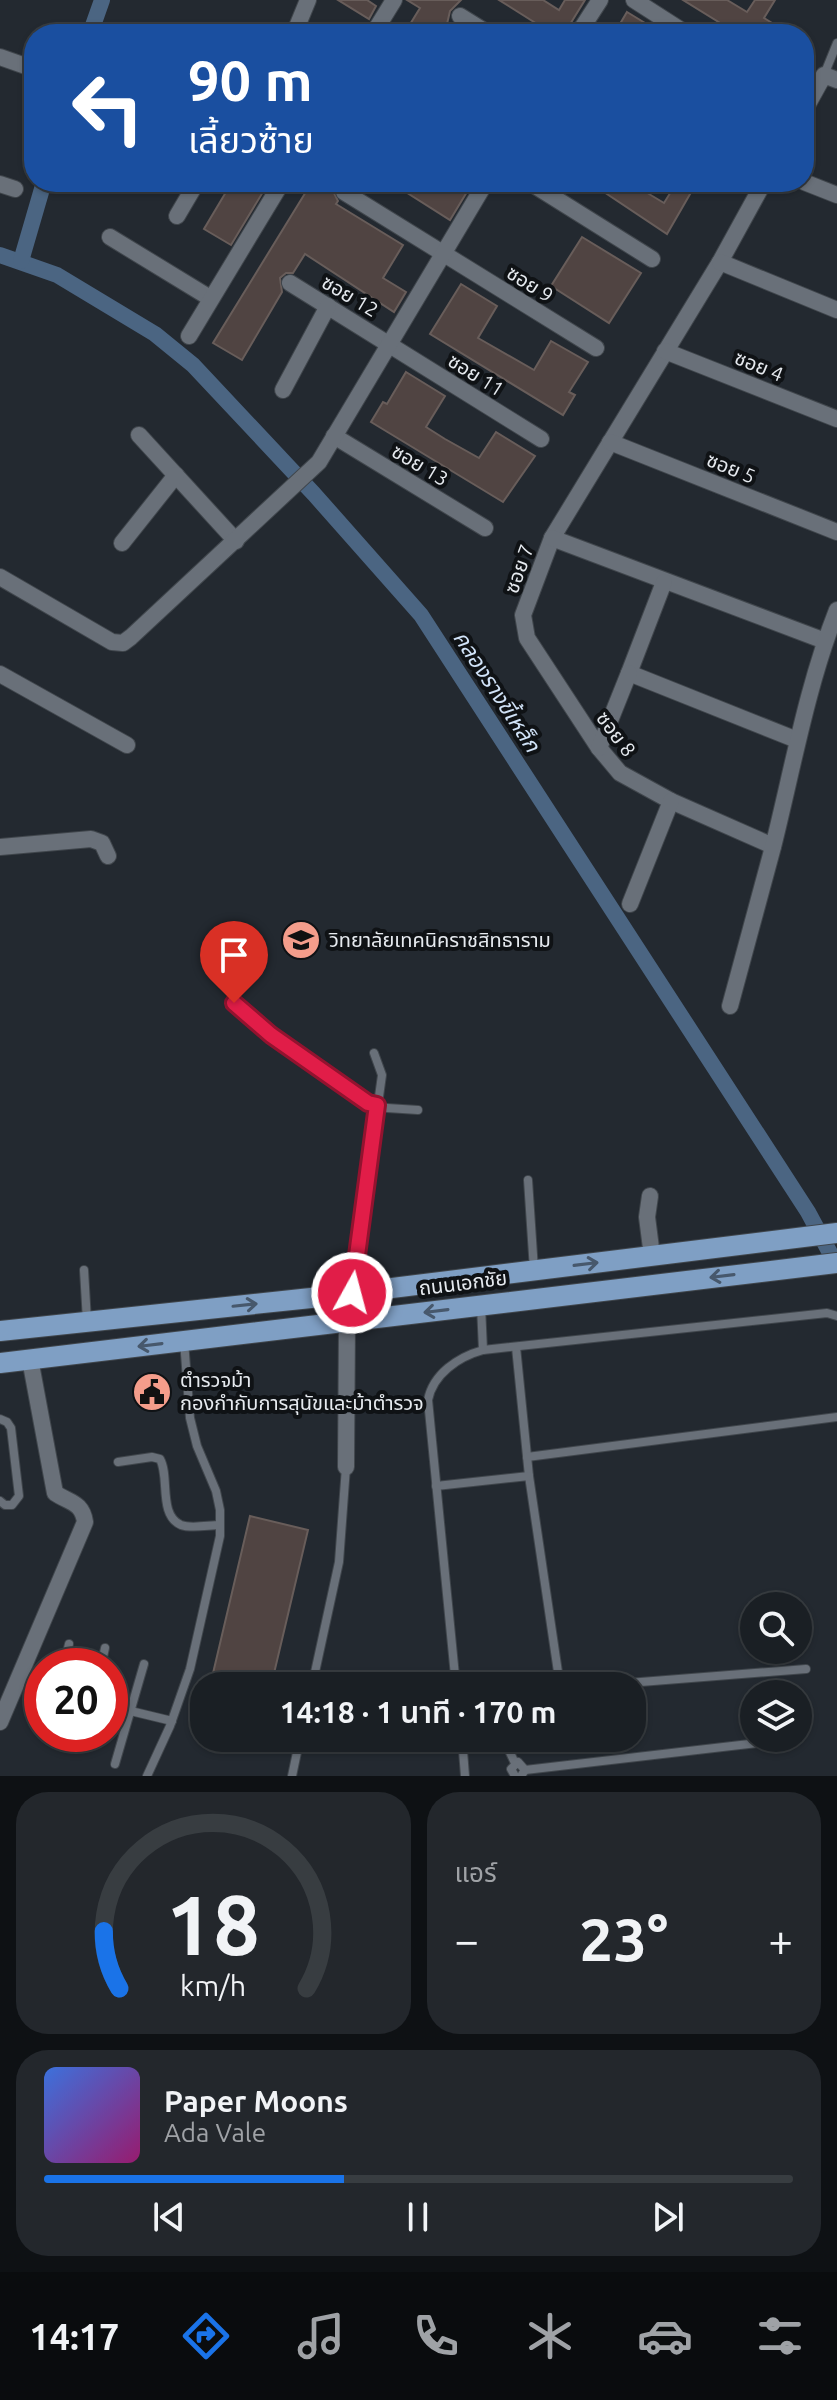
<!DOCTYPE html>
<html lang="th">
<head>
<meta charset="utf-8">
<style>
  body { margin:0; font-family:Ubuntu,"Noto Sans Thai",sans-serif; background:#23272c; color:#f1f3f6; height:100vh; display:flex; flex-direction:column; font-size:30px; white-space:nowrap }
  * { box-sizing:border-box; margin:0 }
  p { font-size:26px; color:#9fa2a6 }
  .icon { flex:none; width:44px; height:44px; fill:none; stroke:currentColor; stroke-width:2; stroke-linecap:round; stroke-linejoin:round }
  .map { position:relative; height:1776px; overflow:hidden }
  .drawer { display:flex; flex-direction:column; gap:16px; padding:16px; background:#0e1114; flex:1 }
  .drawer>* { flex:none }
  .guide { position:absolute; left:24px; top:24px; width:790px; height:168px; border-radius:32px; box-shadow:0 2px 6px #0004,0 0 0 2px #383d41; background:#1a4fa0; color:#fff; overflow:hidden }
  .buttons { position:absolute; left:740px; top:1592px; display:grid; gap:16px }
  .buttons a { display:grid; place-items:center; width:72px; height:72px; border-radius:50%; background:#1a1f24; box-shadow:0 2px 6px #0004,0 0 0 2px #383d41; font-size:40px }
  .speed { position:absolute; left:24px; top:1648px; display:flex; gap:16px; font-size:40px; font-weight:700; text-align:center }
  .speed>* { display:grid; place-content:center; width:104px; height:104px; border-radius:50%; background:#1a1f24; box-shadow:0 2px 6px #0004,0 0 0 2px #383d41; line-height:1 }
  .speed .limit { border:12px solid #d22; background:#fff; color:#111 }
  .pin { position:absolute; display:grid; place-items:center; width:68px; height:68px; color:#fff; margin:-82px -34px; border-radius:50% 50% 50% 0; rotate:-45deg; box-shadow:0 0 8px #0007 }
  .pin .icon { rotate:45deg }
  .me { position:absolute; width:88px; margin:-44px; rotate:7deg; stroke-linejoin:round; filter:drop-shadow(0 0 6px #0008) }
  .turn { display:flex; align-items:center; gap:28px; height:168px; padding:0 32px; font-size:36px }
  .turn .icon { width:104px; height:104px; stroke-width:2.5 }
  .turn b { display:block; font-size:56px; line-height:68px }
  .big { font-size:60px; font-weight:600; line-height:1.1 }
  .drawer .widget { flex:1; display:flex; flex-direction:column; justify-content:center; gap:12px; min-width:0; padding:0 28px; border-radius:32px; background:#23272c }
  .drawer .dial { align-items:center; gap:0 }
  .dial svg { height:208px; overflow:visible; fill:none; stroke:#383d41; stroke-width:7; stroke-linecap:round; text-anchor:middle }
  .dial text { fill:#f1f3f6; stroke:none }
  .song { display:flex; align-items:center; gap:24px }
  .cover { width:96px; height:96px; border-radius:12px; background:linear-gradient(135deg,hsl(220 70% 55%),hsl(320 70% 35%)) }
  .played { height:8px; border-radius:4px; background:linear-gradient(90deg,#1a73e8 40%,#383d41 40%) }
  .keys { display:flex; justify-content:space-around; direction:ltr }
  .heat { display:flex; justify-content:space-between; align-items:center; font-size:44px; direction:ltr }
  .drawer .tiles { flex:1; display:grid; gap:16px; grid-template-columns:1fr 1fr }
  .widget:last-child { grid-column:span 2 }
  .trip { position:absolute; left:190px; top:1672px; width:456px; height:80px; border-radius:32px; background:#1a1f24; box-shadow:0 2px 6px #0004,0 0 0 2px #383d41; font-weight:600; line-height:80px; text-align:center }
  .menu { display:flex; height:128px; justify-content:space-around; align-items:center; background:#0a0c0e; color:#9fa2a6 }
  .menu .icon { width:56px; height:56px }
  .menu .current { color:#1a73e8 }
  .menu b { font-size:36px; color:#f1f3f6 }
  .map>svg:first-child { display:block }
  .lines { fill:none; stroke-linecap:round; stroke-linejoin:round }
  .canal { stroke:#4b6582; stroke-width:16 }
  .building { fill:#504442; stroke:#685d5a; stroke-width:2 }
  .service-casing { stroke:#40464c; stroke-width:10 }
  .minor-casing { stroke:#40464c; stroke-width:18 }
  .primary-casing { stroke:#40464c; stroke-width:22 }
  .service { stroke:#697079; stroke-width:8 }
  .minor { stroke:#697079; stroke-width:16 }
  .primary { stroke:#7f9fc4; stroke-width:20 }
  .oneway { stroke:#47586c }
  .route-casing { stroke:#92132f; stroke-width:20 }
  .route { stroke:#e11d48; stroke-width:14 }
  .labels { text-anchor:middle; stroke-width:8; stroke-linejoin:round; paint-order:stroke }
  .street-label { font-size:20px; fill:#e6eaef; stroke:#0f1215 }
  .poi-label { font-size:20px; fill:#e6eaef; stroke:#0f1215; text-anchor:start }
  .water-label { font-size:22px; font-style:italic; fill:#d1e3f8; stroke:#0f1215 }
</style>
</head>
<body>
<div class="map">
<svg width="837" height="1776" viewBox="0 0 837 1776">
  <rect width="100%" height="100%" fill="#232930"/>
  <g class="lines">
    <g class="canal">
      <polyline points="90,34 102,0"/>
      <polyline points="0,255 57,275 155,334 193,365 314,494 421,615 808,1212 837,1266"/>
      <polyline points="21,261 44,182"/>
    </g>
  </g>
  <g class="building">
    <polygon points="338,0 367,0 376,6 369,19"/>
    <polygon points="407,0 461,0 450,11 447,24 464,34 404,34 420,8"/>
    <polygon points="499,0 543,0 559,10 565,0 585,0 564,34 553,34"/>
    <polygon points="683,0 727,0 747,12 755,0 775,0 764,18 790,34 738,34"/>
    <polygon points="627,12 663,34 614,34"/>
    <polygon points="232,182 269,182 231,245 204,229"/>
    <polygon points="312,182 340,182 333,191 338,201 336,204 403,245 383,278 406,292 394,312 305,254 293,273 286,273 280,278 282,292 242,360 213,343"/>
    <polygon points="390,182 473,182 450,220"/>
    <polygon points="589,182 629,182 664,203 677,182 697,182 667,234"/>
    <polygon points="582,237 641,273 609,323 551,286"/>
    <polygon points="461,284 497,306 478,338 534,370 551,341 588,362 569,392 575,395 563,415 430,334"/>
    <polygon points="406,372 445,396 426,427 445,439 479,458 496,432 535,456 503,502 371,422 383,402 387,404"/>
    <polygon points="250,1516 308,1530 271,1686 210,1686"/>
  </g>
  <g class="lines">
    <defs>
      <g id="service">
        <polyline points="824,75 837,43"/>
        <polyline points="234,1003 271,1035 368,1103 387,1108 418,1110"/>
        <polyline points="528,1180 534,1270"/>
        <polyline points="84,1270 87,1321"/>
        <polyline points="352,1292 382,1075 374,1053"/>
        <polyline points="481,1306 483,1350"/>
        <polyline points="516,1347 529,1476 558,1672 569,1683 584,1686"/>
        <polyline points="0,1419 7,1422 11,1428 19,1496 12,1505 5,1505 0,1501"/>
        <polyline points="527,1457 837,1417"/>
        <path d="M 118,1462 L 152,1457 L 160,1459 C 170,1477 158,1515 181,1525 C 191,1529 209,1525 220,1525"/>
        <polyline points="436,1486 529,1476"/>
        <polyline points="64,1666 69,1644"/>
        <polyline points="101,1666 105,1648"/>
        <polyline points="312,1686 339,1562 346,1467"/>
        <path d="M 456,1686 L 428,1400 C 433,1374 458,1357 483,1350 L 827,1313 L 837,1316"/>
        <polyline points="590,1686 806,1669"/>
        <polyline points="110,1706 172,1721"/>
        <polyline points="462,1738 465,1776"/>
        <polyline points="503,1738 515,1763"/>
        <polyline points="79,1745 83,1734"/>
        <polyline points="115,1764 144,1664"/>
        <polyline points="525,1770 766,1742"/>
        <polyline points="147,1776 170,1726 190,1669 220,1536 220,1510 216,1491 197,1446 190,1418 184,1341"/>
        <polyline points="292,1776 300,1738"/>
        <polyline points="515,1776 511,1769 518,1762 525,1770 521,1776"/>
      </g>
      <g id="minor">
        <polyline points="634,0 687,34"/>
        <polyline points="460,16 489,34"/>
        <polyline points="294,34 308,0"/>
        <polyline points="373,34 394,0"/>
        <polyline points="578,34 600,0"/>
        <polyline points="0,57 34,69"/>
        <polyline points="804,111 824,75 837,80"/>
        <polyline points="529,182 652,259"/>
        <polyline points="764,182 720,262 552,538 523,615 527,638 599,748 620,773 671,801 773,846"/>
        <polyline points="804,182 837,195"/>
        <polyline points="0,184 15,189"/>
        <polyline points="344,192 596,348"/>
        <polyline points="177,216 197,182"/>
        <polyline points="110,237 210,298"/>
        <polyline points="720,262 837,310"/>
        <polyline points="290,283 541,439"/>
        <polyline points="189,336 282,182"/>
        <polyline points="665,351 837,419"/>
        <polyline points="283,390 328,306"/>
        <polyline points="139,435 236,541"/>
        <polyline points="334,436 485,528"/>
        <polyline points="610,442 837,532"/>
        <polyline points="552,538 825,641"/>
        <polyline points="122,543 176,475"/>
        <polyline points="0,577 112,642 123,643 131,637 319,462 486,182"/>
        <polyline points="664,582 629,673 797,740"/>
        <polyline points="0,674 127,745"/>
        <polyline points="599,748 629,673"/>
        <polyline points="0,847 91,839 102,843 108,856"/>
        <polyline points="630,904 671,801"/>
        <path d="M 730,1006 C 744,953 759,900 773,847 C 793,767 807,686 837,610"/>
        <polyline points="650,1196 647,1217 652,1256"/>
        <polyline points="346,1467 347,1321"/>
        <path d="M 0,1722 L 85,1522 C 82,1502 70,1503 55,1493 L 30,1359"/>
      </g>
      <g id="primary">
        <polyline points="0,1331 311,1298 837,1233"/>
        <polyline points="0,1363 837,1263"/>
      </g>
    </defs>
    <use href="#service" class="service-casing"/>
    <use href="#minor" class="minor-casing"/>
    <use href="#primary" class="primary-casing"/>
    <use href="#service" class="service"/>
    <use href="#minor" class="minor"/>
    <use href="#primary" class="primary"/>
  </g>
  <defs><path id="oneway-shaft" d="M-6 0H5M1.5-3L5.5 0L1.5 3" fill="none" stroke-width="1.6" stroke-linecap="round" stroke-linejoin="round" transform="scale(2)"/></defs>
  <g class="oneway">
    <use href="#oneway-shaft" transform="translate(586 1264) rotate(-7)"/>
    <use href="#oneway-shaft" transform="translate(722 1276) rotate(173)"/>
    <use href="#oneway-shaft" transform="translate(245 1305) rotate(-6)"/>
    <use href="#oneway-shaft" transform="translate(436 1311) rotate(173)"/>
    <use href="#oneway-shaft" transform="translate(150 1345) rotate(173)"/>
  </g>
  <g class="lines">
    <defs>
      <polyline id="route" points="234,1003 271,1035 368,1103 377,1105 352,1293"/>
    </defs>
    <use href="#route" class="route-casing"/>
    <use href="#route" class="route"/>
  </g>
  <defs>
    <symbol id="university-disc" viewBox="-11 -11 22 22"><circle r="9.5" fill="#f49d8b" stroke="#0f1215"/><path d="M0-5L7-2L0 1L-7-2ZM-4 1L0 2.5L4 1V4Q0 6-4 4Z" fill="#111"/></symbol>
    <symbol id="civic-disc" viewBox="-11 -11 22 22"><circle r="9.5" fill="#f49d8b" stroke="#0f1215"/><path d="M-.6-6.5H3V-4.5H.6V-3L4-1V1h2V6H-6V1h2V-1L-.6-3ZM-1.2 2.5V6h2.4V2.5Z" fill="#111"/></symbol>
  </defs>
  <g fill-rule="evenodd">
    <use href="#university-disc" x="279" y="918" width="44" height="44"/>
    <use href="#civic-disc" x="130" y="1370" width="44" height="44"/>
  </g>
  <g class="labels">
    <g class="street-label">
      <text transform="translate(530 284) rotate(32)" y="7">ซอย 9</text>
      <text transform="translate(350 296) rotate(31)" y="7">ซอย 12</text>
      <text transform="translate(759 366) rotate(22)" y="7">ซอย 4</text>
      <text transform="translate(476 375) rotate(32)" y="7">ซอย 11</text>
      <text transform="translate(420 465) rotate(31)" y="7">ซอย 13</text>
      <text transform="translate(731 468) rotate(22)" y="7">ซอย 5</text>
      <text transform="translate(519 569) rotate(-70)" y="7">ซอย 7</text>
      <text transform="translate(616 734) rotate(53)" y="7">ซอย 8</text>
      <text transform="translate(463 1283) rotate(-7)" y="7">ถนนเอกชัย</text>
    </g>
    <g class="poi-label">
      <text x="329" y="947">วิทยาลัยเทคนิคราชสิทธาราม</text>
      <text x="180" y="1387">ตำรวจม้า<tspan x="180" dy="23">กองกำกับการสุนัขและม้าตำรวจ</tspan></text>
    </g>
    <g class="water-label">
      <text transform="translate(497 691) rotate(57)" y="8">คลองรางขี้เหล็ก</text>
    </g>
  </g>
</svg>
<div class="buttons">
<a><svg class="icon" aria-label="search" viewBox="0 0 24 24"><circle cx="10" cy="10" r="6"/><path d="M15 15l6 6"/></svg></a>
<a><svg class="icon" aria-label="layers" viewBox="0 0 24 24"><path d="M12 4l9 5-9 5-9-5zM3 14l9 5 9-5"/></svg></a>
</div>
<div class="speed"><div class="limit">20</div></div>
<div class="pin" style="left:234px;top:1003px;background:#d93025"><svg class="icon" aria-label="arrive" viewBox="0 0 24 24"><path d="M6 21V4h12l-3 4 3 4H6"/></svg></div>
<svg class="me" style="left:352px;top:1293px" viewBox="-20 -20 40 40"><circle r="17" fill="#e11d48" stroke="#fff" stroke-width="3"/><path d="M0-11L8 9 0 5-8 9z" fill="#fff"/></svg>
<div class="trip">14:18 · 1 นาที · 170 m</div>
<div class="guide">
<div class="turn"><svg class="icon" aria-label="left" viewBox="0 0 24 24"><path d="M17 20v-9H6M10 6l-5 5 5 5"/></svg><div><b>90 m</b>เลี้ยวซ้าย</div></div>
</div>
</div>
<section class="drawer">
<div class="tiles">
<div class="widget dial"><svg viewBox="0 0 100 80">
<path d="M14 69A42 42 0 1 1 86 69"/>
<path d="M14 69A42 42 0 0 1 8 47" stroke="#1a73e8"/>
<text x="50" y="56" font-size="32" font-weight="700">18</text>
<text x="50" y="72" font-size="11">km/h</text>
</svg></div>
<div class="widget"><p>แอร์</p>
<div class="heat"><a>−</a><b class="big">23°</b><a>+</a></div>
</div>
<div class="widget">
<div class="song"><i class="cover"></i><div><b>Paper Moons</b><p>Ada Vale</p></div></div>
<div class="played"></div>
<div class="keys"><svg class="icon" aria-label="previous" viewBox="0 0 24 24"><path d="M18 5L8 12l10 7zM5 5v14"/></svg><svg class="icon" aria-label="pause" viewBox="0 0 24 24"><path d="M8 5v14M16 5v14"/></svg><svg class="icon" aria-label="next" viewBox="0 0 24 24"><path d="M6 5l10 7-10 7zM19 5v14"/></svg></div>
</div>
</div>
</section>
<nav class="menu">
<b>14:17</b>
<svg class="icon current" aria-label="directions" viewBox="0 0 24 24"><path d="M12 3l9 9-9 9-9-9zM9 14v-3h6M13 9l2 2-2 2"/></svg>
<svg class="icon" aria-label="music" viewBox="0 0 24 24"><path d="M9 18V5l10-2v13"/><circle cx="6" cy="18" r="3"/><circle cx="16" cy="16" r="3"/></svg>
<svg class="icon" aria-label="phone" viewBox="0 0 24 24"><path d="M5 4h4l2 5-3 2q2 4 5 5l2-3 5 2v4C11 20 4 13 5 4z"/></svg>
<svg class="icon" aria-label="climate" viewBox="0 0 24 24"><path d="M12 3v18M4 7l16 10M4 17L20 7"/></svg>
<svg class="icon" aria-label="car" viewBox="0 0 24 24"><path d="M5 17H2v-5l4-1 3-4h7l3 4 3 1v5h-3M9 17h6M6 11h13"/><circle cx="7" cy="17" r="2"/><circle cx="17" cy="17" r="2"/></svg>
<svg class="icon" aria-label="filters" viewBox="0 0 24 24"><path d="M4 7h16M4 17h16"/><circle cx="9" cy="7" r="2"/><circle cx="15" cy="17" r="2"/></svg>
</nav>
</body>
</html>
